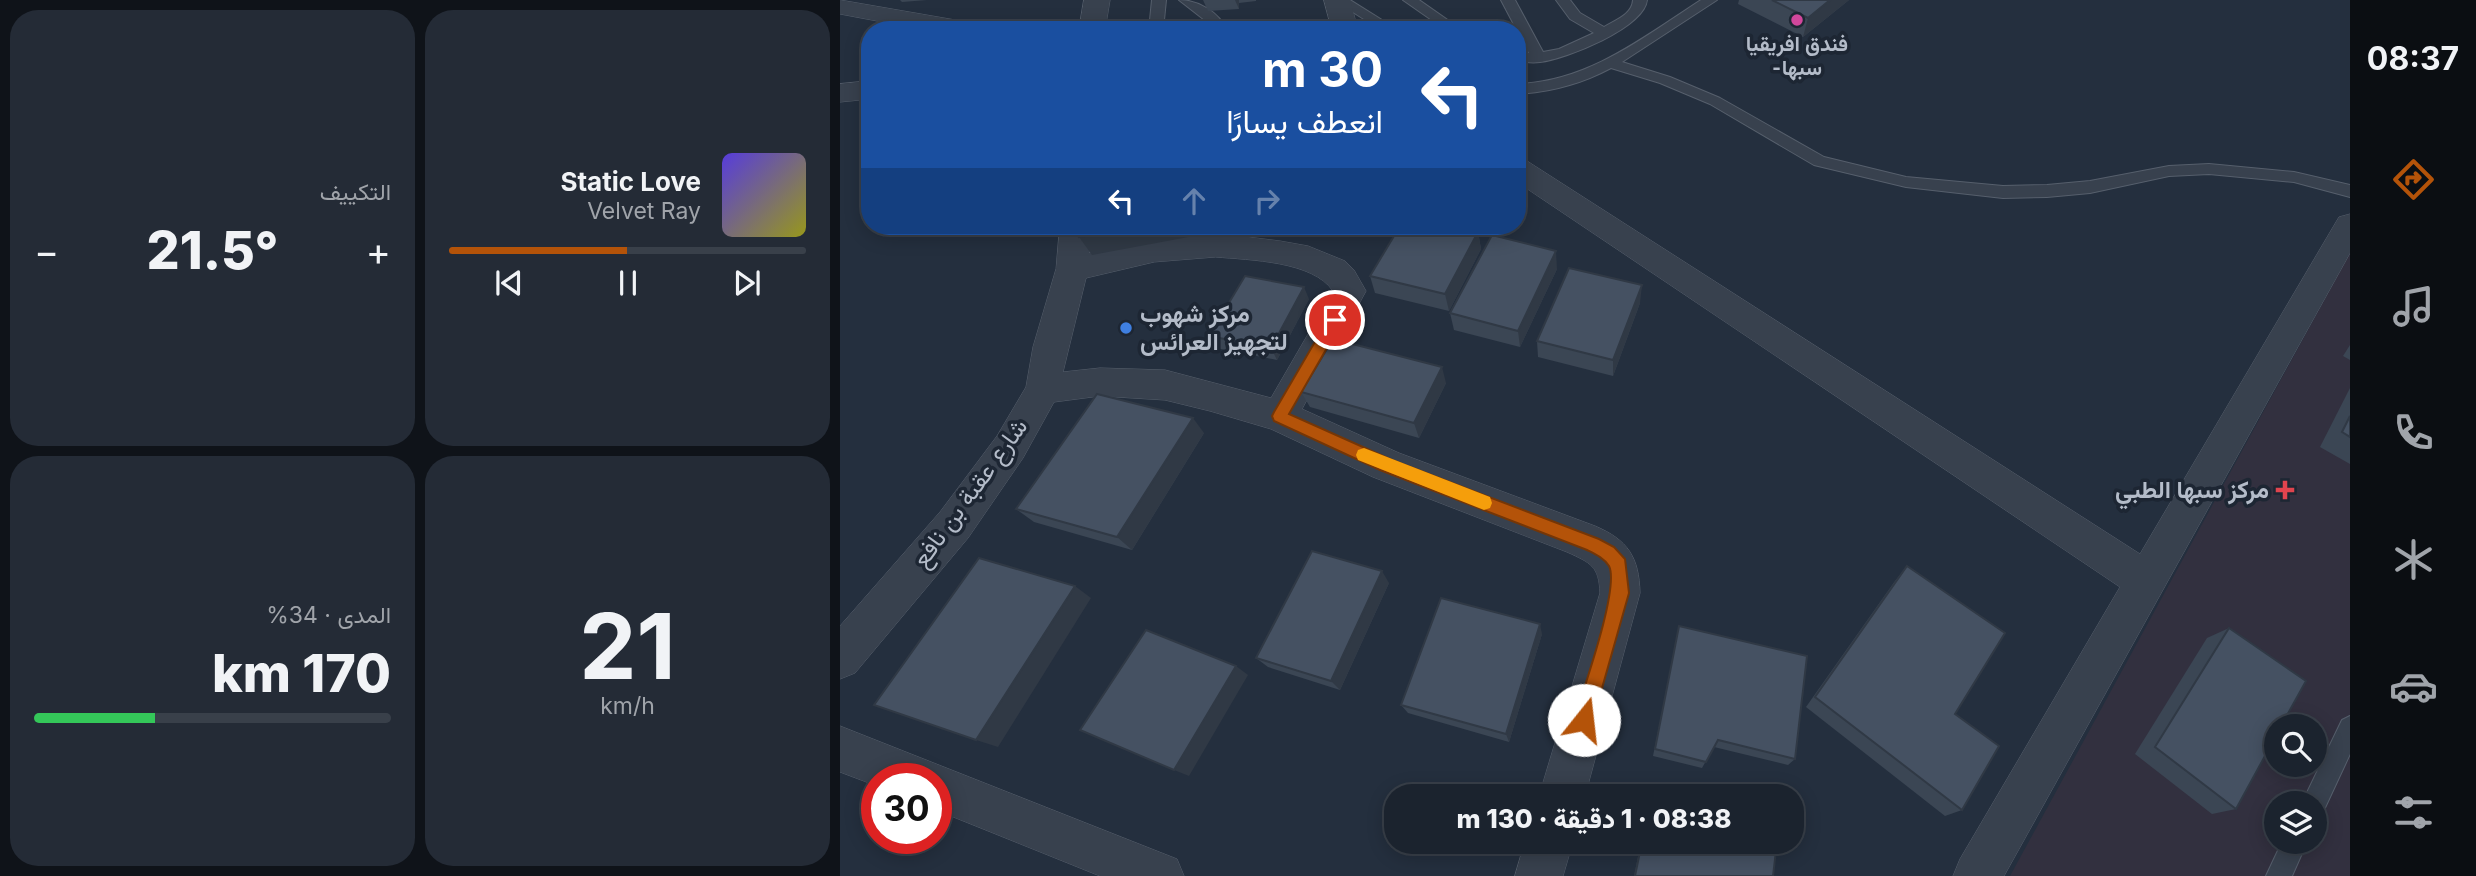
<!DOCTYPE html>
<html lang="ar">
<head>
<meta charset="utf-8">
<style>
  body { margin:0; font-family:Inter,Vazirmatn,sans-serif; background:#242b36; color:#f1f3f6; direction:rtl; height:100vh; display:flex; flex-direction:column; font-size:26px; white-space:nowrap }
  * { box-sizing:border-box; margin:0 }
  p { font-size:23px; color:#a0a4aa }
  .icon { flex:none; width:38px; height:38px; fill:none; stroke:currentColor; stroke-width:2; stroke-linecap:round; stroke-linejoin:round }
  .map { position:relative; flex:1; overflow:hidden; direction:ltr }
  .details { display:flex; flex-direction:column; gap:10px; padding:10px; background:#0f1319; width:840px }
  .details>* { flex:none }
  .banner { position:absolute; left:21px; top:21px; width:665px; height:214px; border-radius:28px; box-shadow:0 4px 18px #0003,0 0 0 2px #39404a; direction:rtl; background:#1a4fa0; color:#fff; overflow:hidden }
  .controls { position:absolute; left:1424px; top:714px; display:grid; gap:14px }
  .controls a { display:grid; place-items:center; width:63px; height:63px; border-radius:50%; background:#1b232e; box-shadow:0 4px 18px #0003,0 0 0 2px #39404a; font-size:35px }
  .speed { position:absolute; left:21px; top:763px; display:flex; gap:14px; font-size:35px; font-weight:700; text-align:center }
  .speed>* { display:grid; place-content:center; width:91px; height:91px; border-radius:50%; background:#1b232e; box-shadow:0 4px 18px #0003,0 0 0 2px #39404a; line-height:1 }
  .speed .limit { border:10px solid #d22; background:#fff; color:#111 }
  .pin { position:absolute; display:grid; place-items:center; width:60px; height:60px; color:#fff; margin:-30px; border:4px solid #fff; border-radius:50%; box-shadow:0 2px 7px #0007 }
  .me { position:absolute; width:77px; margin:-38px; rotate:16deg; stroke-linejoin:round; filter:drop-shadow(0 0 5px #0008) }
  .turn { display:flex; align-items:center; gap:24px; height:147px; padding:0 28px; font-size:32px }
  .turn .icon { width:91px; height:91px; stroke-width:2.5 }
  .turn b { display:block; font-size:49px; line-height:60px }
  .lanes { display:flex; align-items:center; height:66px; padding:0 28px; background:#0003; justify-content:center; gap:35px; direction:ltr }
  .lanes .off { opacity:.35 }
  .big { font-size:52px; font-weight:800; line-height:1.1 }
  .details .card { flex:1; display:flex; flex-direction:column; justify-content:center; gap:10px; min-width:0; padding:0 24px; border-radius:28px; background:#242b36 }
  .details .dial { align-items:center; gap:0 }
  .dial b { font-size:91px; line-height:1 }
  .song { display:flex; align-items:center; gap:21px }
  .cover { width:84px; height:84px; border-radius:10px; background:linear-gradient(135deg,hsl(250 70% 55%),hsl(60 70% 35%)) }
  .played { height:7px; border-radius:4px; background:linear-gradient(90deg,#b45309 50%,#39404a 50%) }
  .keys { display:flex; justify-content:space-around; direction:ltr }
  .heat { display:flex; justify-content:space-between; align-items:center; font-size:38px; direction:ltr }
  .charge { height:10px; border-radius:5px; background:linear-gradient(90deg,#34c759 34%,#39404a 0) }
  .details .tiles { flex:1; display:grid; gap:10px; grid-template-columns:repeat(2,1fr) }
  .trip { position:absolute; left:544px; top:784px; width:420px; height:70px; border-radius:28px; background:#1b232e; box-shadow:0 4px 18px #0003,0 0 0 2px #39404a; font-weight:800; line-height:70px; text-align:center; direction:rtl }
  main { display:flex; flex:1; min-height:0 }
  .tabs { display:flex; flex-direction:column; width:126px; justify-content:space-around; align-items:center; background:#0b0e12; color:#a0a4aa }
  .tabs .icon { width:49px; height:49px }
  .tabs .selected { color:#b45309 }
  .tabs b { font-size:32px; color:#f1f3f6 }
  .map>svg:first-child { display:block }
  .medical { fill:#32303f; fill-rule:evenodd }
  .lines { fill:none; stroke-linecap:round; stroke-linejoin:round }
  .lane-casing { stroke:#565f6c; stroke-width:2 }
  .street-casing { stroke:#565f6c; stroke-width:1 }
  .lane { fill:#38414e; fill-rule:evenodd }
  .street { fill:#38414e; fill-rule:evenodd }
  .wall { fill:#3b4654 }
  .shaded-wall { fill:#303945 }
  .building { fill:#455162; stroke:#303945; stroke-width:2 }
  .route { fill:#b45309; stroke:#753606; stroke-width:2 }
  .slow { fill:#f59e0b }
  .hotel-dot { fill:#d1479c; stroke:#1d2633; stroke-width:2.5 }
  .shop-dot { fill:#3f7fe0; stroke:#1d2633; stroke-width:2.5 }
  .health-dot { fill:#e0444e; stroke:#1d2633; stroke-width:2.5 }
  .labels { text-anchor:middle; stroke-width:7; stroke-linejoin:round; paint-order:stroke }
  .far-poi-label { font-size:21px; font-weight:bold; fill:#b4bcc9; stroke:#1d2633 }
  .poi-label { font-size:24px; font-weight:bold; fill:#b4bcc9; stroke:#1d2633; text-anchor:start }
  .street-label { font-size:24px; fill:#b4bcc9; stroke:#1d2633 }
</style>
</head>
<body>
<main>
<nav class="tabs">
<b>08:37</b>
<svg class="icon selected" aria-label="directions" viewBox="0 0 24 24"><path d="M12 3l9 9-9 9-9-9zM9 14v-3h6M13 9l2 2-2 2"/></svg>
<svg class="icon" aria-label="music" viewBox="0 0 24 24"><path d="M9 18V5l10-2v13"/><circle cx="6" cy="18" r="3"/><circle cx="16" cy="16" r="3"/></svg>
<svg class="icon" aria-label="phone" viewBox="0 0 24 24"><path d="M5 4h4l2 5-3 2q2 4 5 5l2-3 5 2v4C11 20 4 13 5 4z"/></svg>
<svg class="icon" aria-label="climate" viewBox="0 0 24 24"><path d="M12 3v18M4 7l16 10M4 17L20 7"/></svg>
<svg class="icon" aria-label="car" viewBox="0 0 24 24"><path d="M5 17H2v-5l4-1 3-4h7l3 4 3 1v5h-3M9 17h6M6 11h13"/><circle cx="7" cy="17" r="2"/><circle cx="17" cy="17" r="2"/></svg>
<svg class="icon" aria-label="filters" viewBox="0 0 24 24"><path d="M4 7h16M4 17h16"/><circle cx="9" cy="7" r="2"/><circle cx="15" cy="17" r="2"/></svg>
</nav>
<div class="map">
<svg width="1510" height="876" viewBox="0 0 1510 876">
  <rect width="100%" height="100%" fill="#242f3e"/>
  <path class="medical" d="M 1510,253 L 1510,876 L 1170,876 ZM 1437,726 L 1475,726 L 1475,765 L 1437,765 ZM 1437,803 L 1475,803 L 1475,842 L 1437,842 Z"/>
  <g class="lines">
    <defs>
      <g id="lane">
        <polygon points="312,0 326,0 323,30 309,30"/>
        <path d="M 339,0 C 357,0 380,12 386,30 L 372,30 L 371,25 Z"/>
        <polygon points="494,0 510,0 558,30 541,30"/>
        <polygon points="563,0 579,0 622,30 606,30"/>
        <path d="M 661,0 L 675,0 L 703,52 L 719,49 L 754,33 L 730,19 L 716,0 L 730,0 L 740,13 L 764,27 C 775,20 792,15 793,0 L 807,0 C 804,28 726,59 700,62 C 693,63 684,62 677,61 L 677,53 L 689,53 Z"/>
        <path d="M 861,0 L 877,0 L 782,62 L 830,77 L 880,98 L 984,157 L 1066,177 L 1163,186 L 1207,185 L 1250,181 L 1329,166 L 1369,164 L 1454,172 L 1510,185 L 1510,197 L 1454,182 L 1369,174 L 1329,176 L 1250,193 L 1207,197 L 1163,198 L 1066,187 L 974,165 L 870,104 L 820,83 L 771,68 C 741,84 711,92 677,94 L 677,84 C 748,82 804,37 861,0 Z"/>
        <polygon points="1510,716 1510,754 1483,812 1475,815 1475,803 1462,803 1502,720"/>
        <polygon points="1442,842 1467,842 1452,876 1426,876"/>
      </g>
      <g id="street">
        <polygon points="0,0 127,22 136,24 140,30 85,30 0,14"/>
        <polygon points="244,0 270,0 265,30 239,30"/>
        <polygon points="484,0 510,0 518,30 492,30"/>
        <polygon points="30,81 30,99 0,102 0,84"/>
        <polygon points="677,158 687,161 1300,554 1499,217 1510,214 1510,253 1164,876 1113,876 1120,859 1280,587 677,182"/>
        <path d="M 220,226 L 250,226 L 249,253 L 347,234 L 376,233 L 440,241 L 468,246 L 505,261 L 514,270 L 526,291 L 462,409 L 559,453 L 755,526 C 788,540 799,557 800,593 L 745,796 L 699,796 L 760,593 C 759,566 751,563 727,552 L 533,477 L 431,429 L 370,411 L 325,400 L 260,396 L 214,402 L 183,458 L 128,538 L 15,673 L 0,679 L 0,626 L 100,512 L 157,436 L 186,387 L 193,347 L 216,269 ZM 376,257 C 410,260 473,261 493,291 L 431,398 L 325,370 L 260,368 L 223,372 L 246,278 L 314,262 Z"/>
        <polygon points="0,726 337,859 344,876 260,876 96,810 96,779 37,779 37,786 0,772"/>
        <polygon points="685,842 733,842 723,876 675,876"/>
      </g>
    </defs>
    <use href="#lane" class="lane-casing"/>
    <use href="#street" class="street-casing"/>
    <use href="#lane" class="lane"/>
    <use href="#street" class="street"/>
  </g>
  <g class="wall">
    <polygon points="60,0 87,0 62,2"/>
    <polygon points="363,0 416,0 416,1 399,3 399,9 368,11"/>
    <polygon points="899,0 1009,0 963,37 898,4"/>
    <polygon points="638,232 641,249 609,311 535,293 530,276"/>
    <polygon points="717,269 680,347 614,330 610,313"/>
    <polygon points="469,299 437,360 376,348 369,336"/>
    <polygon points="800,303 773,376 698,357 697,341"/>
    <polygon points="1510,345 1510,360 1503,356"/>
    <polygon points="606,383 579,438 470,407 461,392"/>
    <polygon points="1510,388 1510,464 1480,447"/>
    <polygon points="364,433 292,550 194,522 176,509"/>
    <polygon points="1067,566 1115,714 1122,810 1105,816 966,707 1055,581"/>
    <polygon points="549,583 500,690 428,667 416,658"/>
    <polygon points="839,626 955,759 948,765 874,747 862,768 813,756"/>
    <polygon points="1389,628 1396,809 1372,814 1295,754 1367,638"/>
    <polygon points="702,634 669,742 568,713 561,705"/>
    <polygon points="801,842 937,842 933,876 794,876"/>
  </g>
  <g class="shaded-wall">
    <polygon points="395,0 399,0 399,9"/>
    <polygon points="990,0 1009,0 963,37 968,18"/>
    <polygon points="303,226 370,226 370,233 252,255 239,237"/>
    <polygon points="638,232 641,249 609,311 605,294"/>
    <polygon points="716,251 717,269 680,347 678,331"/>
    <polygon points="802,285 800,303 773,376 773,360"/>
    <polygon points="464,287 469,299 437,360 431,348"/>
    <polygon points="602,367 606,383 579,438 574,423"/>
    <polygon points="353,418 364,433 292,550 277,537"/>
    <polygon points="542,571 549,583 500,690 491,681"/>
    <polygon points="235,586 251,598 158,747 136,740"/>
    <polygon points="700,624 702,634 669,742 666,734"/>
    <polygon points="396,666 408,675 349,776 334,770"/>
  </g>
  <g class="building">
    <polygon points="932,0 990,0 968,18"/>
    <polygon points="240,226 303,226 239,237"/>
    <polygon points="560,226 612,226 638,232 605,294 530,276"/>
    <polygon points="652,235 716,251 678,331 610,313"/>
    <polygon points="729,268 802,285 773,360 697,341"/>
    <polygon points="405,276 464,287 431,348 369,336"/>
    <polygon points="493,339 602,367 574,423 461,392"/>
    <polygon points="257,394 353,418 277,537 176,509"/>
    <polygon points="1510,416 1510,437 1502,432"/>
    <polygon points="472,551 542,571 491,681 416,658"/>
    <polygon points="139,558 235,586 136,740 34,705"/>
    <polygon points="1067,566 1165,633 1115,714 1159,746 1122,810 975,697"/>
    <polygon points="601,598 700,624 666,734 561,705"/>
    <polygon points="839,626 967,656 955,759 878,740 866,762 815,749"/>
    <polygon points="1389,628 1466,681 1441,726 1437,726 1437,734 1396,809 1315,747"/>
    <polygon points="306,630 396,666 334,770 240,730"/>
    <polygon points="802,842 937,842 933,876 795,876"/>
  </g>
  <path class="route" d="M 495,314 L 503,320 L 449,414 L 552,460 L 759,539 L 774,547 L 785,559 L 789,593 L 751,727 L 744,730 L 737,727 L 734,720 C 742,693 780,588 769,566 C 764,558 755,554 747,550 L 540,470 L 434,421 L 432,416 L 434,412 L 490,316 Z"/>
  <polygon class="slow" points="524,448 650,497 652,503 650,508 644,510 518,460 516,455 518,450"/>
  <circle class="hotel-dot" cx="957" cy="20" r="7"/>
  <circle class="shop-dot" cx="286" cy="328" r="7"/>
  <path class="health-dot" d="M1441.5 479.5h7v7h7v7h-7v7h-7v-7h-7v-7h7z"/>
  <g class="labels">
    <g class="far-poi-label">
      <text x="957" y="51">فندق افريقيا<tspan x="957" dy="24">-سبها</tspan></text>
    </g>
    <g class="poi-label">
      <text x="300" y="322">مركز شهوب<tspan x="300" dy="28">لتجهيز العرائس</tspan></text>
      <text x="1429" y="498" text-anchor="end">مركز سبها الطبي</text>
    </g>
    <g class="street-label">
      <text transform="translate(130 493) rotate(-54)" y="8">شارع عقبة بن نافع</text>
    </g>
  </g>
</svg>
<div class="controls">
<a><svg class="icon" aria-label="search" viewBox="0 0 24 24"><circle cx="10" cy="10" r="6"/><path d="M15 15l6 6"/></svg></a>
<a><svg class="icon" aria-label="layers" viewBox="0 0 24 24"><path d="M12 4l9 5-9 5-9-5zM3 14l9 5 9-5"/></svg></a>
</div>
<div class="speed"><div class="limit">30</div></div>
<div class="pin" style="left:495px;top:320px;background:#d93025"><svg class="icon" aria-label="arrive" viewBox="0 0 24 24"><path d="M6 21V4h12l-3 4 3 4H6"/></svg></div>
<svg class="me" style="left:744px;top:720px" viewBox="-20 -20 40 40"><circle r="19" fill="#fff"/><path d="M0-13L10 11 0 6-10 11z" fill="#b45309"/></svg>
<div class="trip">08:38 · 1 دقيقة · 130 m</div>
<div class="banner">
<div class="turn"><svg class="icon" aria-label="left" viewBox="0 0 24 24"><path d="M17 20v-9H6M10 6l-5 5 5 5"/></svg><div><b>30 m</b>انعطف يسارًا</div></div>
<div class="lanes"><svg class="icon" aria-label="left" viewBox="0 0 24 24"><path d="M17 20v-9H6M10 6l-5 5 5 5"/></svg><svg class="icon off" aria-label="ahead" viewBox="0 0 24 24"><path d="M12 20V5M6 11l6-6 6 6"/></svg><svg class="icon off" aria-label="right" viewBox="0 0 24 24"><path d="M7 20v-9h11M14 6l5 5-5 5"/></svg></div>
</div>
</div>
<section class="details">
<div class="tiles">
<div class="card">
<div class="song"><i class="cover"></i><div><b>Static Love</b><p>Velvet Ray</p></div></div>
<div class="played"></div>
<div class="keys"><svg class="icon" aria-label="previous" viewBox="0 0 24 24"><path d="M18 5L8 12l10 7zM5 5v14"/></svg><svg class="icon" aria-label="pause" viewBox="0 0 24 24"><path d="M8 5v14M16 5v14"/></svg><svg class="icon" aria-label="next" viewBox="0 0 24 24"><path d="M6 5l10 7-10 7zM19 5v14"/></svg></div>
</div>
<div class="card"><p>التكييف</p>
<div class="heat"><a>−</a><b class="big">21.5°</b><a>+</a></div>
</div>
<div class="card dial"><b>21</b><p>km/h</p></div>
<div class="card"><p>المدى · 34%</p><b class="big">170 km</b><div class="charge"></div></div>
</div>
</section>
</main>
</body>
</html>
